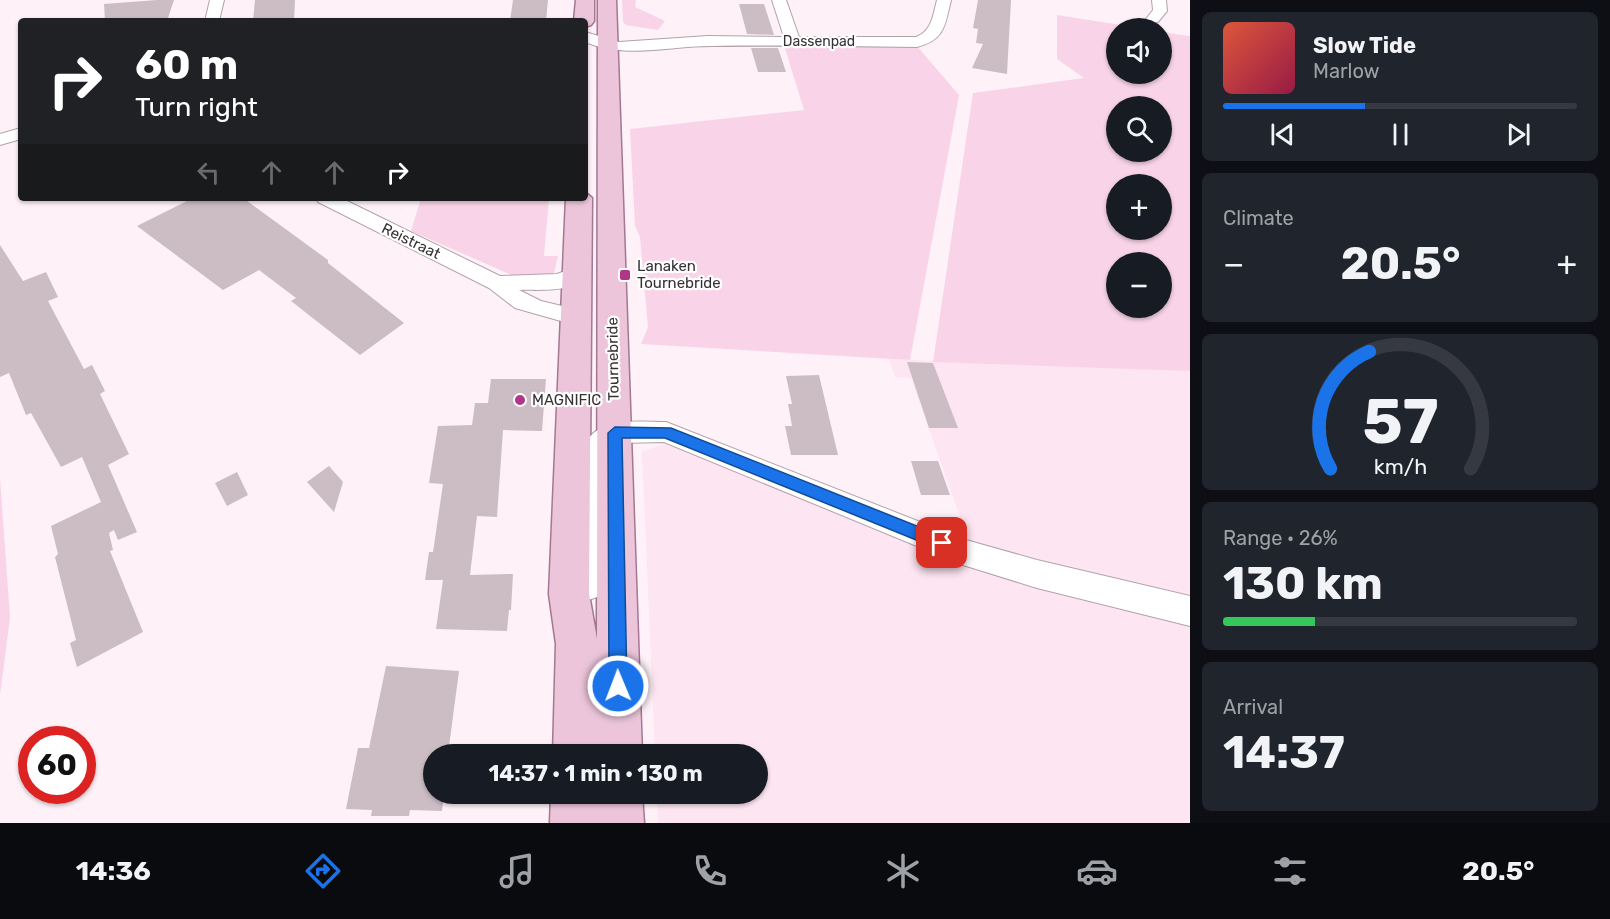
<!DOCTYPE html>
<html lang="en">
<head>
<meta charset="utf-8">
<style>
  body { margin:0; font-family:Rubik,sans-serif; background:#20242c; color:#f1f3f6; height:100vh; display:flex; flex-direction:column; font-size:22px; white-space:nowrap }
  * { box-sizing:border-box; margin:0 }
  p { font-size:20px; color:#9ea1a6 }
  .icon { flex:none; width:33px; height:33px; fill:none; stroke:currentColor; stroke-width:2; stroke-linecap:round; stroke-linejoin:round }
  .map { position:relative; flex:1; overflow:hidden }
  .sheet { display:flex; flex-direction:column; gap:12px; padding:12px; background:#0d0f14; width:420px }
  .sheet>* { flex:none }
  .banner { position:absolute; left:18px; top:18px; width:570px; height:183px; border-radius:6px; box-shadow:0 2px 4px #0004; background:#202124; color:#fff; overflow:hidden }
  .controls { position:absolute; left:1106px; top:18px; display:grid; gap:12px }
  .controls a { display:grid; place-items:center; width:66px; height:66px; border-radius:50%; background:#171b24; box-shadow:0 2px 4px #0004; font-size:30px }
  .speed { position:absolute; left:18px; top:726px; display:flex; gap:12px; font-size:30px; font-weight:700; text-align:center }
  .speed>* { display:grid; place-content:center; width:78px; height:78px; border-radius:50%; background:#171b24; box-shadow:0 2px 4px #0004; line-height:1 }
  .speed .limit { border:9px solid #d22; background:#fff; color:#111 }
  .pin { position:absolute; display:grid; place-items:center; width:51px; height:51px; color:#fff; margin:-26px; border-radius:12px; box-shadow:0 3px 9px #0006 }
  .me { position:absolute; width:66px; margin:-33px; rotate:359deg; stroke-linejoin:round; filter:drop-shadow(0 0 4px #0008) }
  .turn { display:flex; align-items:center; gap:21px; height:126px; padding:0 18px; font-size:27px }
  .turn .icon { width:78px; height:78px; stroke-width:2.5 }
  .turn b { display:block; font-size:42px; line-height:51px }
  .lanes { display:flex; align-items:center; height:57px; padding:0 18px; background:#0003; justify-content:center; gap:30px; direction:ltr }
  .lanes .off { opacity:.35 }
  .big { font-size:45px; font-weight:700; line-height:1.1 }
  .sheet .tile { flex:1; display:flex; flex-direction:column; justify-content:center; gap:9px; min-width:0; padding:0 21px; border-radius:9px; background:#20242c }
  .sheet .dial { align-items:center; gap:0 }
  .dial svg { height:156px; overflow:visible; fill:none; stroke:#363941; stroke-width:7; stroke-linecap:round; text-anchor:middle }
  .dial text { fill:#f1f3f6; stroke:none }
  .song { display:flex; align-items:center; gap:18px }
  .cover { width:72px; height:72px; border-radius:9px; background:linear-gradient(135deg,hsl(10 70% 55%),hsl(340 70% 35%)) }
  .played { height:6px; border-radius:3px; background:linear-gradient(90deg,#1a73e8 40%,#363941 40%) }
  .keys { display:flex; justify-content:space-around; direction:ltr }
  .heat { display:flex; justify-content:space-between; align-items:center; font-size:33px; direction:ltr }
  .charge { height:9px; border-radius:4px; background:linear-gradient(90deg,#34c759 26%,#363941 0) }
  .trip { position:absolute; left:423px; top:744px; width:345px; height:60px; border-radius:30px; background:#171b24; box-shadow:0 2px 4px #0004; font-weight:700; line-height:60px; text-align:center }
  .tabs { display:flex; height:96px; justify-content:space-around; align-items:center; background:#090b0e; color:#9ea1a6 }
  .tabs .icon { width:42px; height:42px }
  .tabs .selected { color:#1a73e8 }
  .tabs b { font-size:27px; color:#f1f3f6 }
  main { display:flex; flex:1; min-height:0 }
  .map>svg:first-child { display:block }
  .built { fill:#fde5f1 }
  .green { fill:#f9d4e8; fill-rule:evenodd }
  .building { fill:#ccbdc5 }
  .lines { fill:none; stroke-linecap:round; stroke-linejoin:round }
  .minor-casing { stroke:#b1a2aa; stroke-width:2 }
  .primary-casing { stroke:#a47891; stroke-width:3 }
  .minor { fill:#fff; fill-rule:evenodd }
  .primary { fill:#ecc5da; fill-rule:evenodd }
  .route { fill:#1a73e8; stroke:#114b97; stroke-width:1.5 }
  .poi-dot { fill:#b23687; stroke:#fff; stroke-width:2 }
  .labels { text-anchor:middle; stroke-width:4.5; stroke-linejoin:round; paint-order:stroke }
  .far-street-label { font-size:14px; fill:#373135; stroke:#fff }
  .street-label { font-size:15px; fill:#373135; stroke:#fff }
  .poi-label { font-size:15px; fill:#373135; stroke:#fff; text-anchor:start }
</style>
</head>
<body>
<main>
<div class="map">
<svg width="1190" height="823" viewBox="0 0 1190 823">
  <rect width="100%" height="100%" fill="#fef1f8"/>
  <g class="built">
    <polygon points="889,359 1190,371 1190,600 968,540 911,378 895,377"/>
    <polygon points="665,444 984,571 1190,624 1190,823 658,823 657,794 758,794 758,754 655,754 642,452"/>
  </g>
  <g class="green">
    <polygon points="622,0 636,0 635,7 665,21 658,30 626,25 623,22"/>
    <path d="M 1057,15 L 1140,28 L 1116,28 L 1116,74 L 1161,74 L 1161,32 L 1190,36 L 1190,371 L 933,362 L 973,93 L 1084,78 L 1057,59 ZM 1161,106 L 1161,152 L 1116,152 L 1116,106 ZM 1161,184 L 1161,230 L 1116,230 L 1116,184 ZM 1161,262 L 1161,308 L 1116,308 L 1116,262 Z"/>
    <polygon points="784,45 916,45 959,95 910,360 641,344 648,327 640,237 635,226 630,129 804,110"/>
    <polygon points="421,198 549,198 544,256 558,256 554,273 538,277 516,277 411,231"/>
    <polygon points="0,478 10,618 0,695"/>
  </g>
  <g class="building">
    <polygon points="157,0 174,0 167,21 105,21 104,4"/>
    <polygon points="255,0 295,0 294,21 253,21"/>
    <polygon points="513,0 548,0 546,21 510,21"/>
    <polygon points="978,0 1011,0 1007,74 972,68 983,44 976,43 978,29 973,28"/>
    <polygon points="739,4 764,4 774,35 747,34"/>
    <polygon points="751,48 778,48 786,72 758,72"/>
    <polygon points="193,198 243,198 328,260 328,263 404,323 360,355 291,301 296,298 259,270 223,290 137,226"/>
    <polygon points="0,245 23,281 46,272 58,297 48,301 84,369 92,365 105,391 100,394 129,454 108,465 137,532 118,540 114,530 109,533 113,550 110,551 143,632 77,667 70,643 76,640 55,557 58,554 51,526 101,502 82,457 61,467 31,413 26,415 9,373 0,377"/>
    <polygon points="907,362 933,363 958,428 929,428"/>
    <polygon points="819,375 838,455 791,455 785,426 792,426 788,404 792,404 786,376"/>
    <polygon points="491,379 546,379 542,431 503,430 497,517 477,516 470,575 513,574 511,610 509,610 507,631 436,629 443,580 425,580 429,552 433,552 443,484 429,483 438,426 472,425 475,403 488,403"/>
    <polygon points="911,461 938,461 950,495 921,495"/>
    <polygon points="329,466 343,482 334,512 307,482"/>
    <polygon points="237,472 248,495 227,506 215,483"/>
    <polygon points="386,666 459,671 448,754 434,754 434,794 444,794 442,811 410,810 409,816 371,816 372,810 346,809 358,748 369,748"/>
  </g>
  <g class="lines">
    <defs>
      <g id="minor">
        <polygon points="210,0 224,0 219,21 205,21"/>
        <path d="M 772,0 L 786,0 L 799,37 L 916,37 C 932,31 933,15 937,0 L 951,0 C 945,25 945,40 917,47 C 848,46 780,45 711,46 C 668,46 626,59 585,42 L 585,32 L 619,42 L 708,36 L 784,37 Z"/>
        <polygon points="1152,0 1166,0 1167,11 1158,22 1153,23 1146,19 1153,10"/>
        <polygon points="21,128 21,139 0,145 0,134"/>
        <path d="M 315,198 L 341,198 L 500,276 L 557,274 L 576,267 L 584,269 L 587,274 C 575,294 539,289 519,290 L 541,301 L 583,311 L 586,317 L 583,323 L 575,325 L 515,308 L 489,288 L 318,202 Z"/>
        <path d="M 666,422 L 966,540 L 1037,560 L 1190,596 L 1190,626 L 1037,588 L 963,565 L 664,442 L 620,443 L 611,449 L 601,587 L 597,597 L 586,601 L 575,597 L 571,587 L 585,444 C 599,416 639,422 666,422 Z"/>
      </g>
      <g id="primary">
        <polygon points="576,0 594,0 594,21 591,25 585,27 585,21 574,21"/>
        <polygon points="598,0 616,0 642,754 553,754 556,644 549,594 566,198 585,198 585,192 592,198 589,594 597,639"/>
        <polygon points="551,794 642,794 644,823 550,823"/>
      </g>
    </defs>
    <use href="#minor" class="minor-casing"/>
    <use href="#primary" class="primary-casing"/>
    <use href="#minor" class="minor"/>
    <use href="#primary" class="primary"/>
  </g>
  <polygon class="route" points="615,427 671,428 947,538 949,543 947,548 942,550 936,548 665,438 622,438 627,686 624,692 618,694 612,692 609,686 608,433"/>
  <g class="poi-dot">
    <rect x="619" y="269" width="12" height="12" rx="3"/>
    <circle cx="520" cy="400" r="6"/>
  </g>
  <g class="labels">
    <g class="far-street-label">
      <text x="819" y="46">Dassenpad</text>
    </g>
    <g class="street-label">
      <text transform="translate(411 241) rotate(26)" y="5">Reistraat</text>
      <text transform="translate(613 359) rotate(-91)" y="5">Tournebride</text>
    </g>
    <g class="poi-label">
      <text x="637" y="271">Lanaken<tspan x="637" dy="17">Tournebride</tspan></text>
      <text x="532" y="405">MAGNIFIC</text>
    </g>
  </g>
</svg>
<div class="controls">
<a><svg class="icon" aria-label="sound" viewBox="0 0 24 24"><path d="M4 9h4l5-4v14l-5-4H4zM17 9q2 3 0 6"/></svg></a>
<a><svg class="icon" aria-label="search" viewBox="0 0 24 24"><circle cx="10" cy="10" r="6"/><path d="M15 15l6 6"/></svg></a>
<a>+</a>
<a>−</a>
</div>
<div class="speed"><div class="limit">60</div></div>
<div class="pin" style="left:942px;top:543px;background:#d93025"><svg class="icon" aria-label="arrive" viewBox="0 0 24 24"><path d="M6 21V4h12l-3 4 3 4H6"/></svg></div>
<svg class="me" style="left:618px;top:686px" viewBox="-20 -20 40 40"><circle r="17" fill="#1a73e8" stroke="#fff" stroke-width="3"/><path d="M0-11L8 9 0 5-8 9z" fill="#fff"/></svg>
<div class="trip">14:37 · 1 min · 130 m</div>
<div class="banner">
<div class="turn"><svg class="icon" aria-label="right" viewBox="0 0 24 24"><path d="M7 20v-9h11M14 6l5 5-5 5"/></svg><div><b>60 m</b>Turn right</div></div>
<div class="lanes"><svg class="icon off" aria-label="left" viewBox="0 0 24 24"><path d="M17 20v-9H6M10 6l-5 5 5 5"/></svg><svg class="icon off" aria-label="ahead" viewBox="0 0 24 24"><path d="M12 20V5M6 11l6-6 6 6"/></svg><svg class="icon off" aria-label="ahead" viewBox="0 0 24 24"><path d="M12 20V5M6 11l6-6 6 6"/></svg><svg class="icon" aria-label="right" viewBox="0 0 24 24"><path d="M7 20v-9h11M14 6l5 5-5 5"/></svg></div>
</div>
</div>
<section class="sheet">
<div class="tile">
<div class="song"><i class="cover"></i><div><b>Slow Tide</b><p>Marlow</p></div></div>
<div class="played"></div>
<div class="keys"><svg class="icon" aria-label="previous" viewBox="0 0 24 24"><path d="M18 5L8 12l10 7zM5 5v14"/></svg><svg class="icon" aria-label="pause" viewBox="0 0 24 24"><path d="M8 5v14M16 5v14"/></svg><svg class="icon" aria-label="next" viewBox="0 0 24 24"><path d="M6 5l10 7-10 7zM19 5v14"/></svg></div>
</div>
<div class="tile"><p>Climate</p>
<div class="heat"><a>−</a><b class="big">20.5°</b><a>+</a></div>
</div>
<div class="tile dial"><svg viewBox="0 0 100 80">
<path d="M14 69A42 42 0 1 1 86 69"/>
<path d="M14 69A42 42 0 0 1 34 9" stroke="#1a73e8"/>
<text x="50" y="56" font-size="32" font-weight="700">57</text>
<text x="50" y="72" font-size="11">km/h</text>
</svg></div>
<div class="tile"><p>Range · 26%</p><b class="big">130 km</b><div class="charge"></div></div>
<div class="tile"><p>Arrival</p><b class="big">14:37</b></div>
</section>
</main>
<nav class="tabs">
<b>14:36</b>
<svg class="icon selected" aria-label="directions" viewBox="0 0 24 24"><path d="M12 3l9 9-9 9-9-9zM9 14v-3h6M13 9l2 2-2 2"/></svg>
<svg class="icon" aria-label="music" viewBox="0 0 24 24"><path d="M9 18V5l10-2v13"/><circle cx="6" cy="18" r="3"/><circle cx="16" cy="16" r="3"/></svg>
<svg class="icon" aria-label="phone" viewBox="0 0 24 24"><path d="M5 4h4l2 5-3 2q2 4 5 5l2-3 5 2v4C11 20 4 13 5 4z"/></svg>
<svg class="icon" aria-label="climate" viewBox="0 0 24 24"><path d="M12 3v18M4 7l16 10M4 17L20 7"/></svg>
<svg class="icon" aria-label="car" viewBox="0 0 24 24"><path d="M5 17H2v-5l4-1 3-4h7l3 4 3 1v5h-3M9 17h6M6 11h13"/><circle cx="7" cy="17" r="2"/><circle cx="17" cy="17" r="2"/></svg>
<svg class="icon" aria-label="filters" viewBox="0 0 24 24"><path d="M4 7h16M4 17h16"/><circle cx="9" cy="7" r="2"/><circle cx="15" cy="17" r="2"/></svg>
<b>20.5°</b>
</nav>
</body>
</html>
